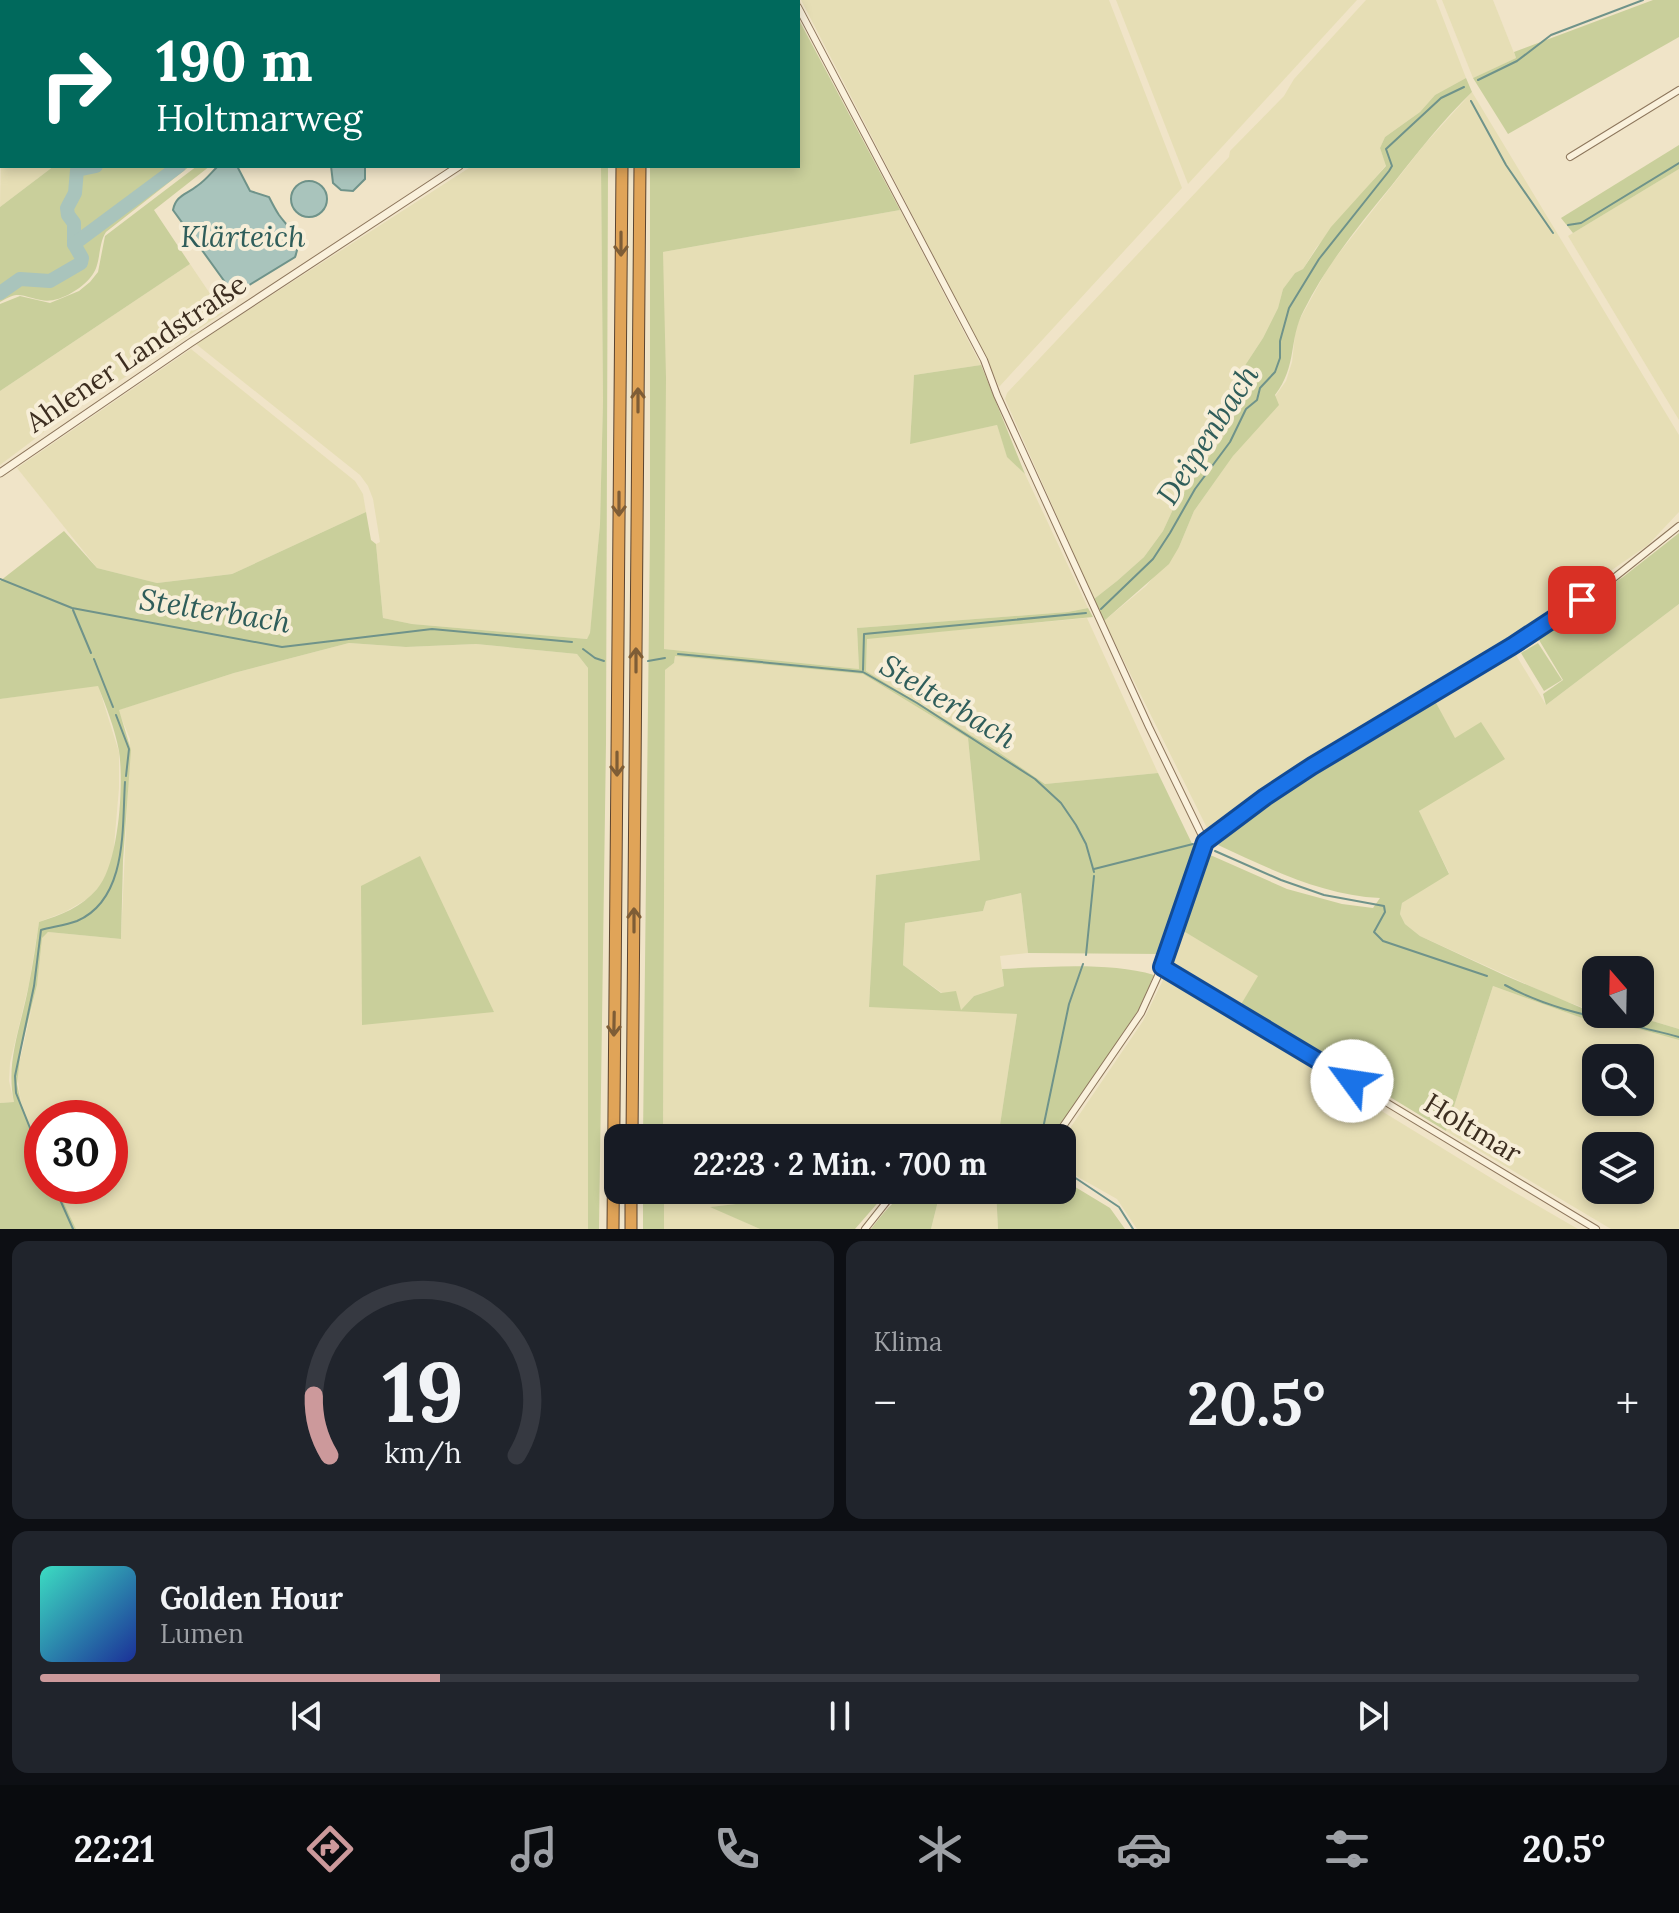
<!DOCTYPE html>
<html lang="de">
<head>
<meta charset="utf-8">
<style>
  body { margin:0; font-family:Lora,serif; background:#20242c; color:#f1f3f6; height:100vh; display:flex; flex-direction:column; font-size:30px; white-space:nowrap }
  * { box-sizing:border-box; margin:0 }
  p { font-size:26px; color:#9ea1a6 }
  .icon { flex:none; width:44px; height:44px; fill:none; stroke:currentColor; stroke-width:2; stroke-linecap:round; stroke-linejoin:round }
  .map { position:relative; height:1229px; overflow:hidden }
  .side { display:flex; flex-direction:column; gap:12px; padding:12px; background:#0d0f14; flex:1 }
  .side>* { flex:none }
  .guide { position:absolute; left:0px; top:0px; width:800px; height:168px; box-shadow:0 4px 12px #0003; background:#00695c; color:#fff; overflow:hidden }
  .needle { width:52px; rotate:340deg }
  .tools { position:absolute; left:1582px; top:956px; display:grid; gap:16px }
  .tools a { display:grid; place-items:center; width:72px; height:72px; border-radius:16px; background:#171b24; box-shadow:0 4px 12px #0003; font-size:40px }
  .speed { position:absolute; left:24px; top:1100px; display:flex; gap:16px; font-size:40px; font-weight:700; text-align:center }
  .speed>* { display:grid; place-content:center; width:104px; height:104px; border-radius:50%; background:#171b24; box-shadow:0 4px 12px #0003; line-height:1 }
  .speed .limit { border:12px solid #d22; background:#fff; color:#111 }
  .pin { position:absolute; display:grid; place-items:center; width:68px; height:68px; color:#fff; margin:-34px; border-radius:16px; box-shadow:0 4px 12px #0006 }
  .me { position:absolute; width:88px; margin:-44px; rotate:301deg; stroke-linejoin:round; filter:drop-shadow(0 0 6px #0008) }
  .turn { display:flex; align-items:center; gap:28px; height:168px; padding:0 24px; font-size:36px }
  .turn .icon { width:104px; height:104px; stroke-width:2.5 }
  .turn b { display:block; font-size:56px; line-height:68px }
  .big { font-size:60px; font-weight:700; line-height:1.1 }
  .side .card { flex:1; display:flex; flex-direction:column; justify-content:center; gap:12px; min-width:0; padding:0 28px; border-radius:16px; background:#20242c }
  .side .dial { align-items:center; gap:0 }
  .dial svg { height:208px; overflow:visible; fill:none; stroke:#363941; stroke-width:7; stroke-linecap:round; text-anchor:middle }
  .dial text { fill:#f1f3f6; stroke:none }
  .song { display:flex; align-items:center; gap:24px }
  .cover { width:96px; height:96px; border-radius:12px; background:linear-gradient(135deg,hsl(170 70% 55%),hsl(230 70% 35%)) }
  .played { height:8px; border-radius:4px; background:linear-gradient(90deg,#cc999b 25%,#363941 25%) }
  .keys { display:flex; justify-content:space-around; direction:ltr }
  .heat { display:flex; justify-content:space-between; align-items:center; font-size:44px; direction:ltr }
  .side .tiles { flex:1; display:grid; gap:12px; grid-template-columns:1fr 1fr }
  .card:last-child { grid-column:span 2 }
  .trip { position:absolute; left:604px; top:1124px; width:472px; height:80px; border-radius:16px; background:#171b24; box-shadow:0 4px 12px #0003; font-weight:700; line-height:80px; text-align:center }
  .tabs { display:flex; height:128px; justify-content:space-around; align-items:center; background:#090b0e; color:#9ea1a6 }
  .tabs .icon { width:56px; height:56px }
  .tabs .on { color:#cc999b }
  .tabs b { font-size:36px; color:#f1f3f6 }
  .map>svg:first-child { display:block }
  .farmland { fill:#e6deb5; fill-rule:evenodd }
  .green { fill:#c9cf9b }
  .water { fill:#a9c4bc; stroke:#6f938a; stroke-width:2 }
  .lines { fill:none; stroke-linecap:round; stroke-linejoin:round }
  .stream { stroke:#6f938a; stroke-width:2 }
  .river { stroke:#a9c4bc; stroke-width:14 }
  .minor-casing { stroke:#8d765c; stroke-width:8 }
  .tertiary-casing { stroke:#8d765c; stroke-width:9 }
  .motorway-casing { stroke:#5b4430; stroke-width:13 }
  .minor { stroke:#faf1dc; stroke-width:6 }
  .tertiary { stroke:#faf1dc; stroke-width:7 }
  .motorway { stroke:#e0a458; stroke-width:11 }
  .oneway { stroke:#7e5d36 }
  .route-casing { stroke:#114b97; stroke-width:20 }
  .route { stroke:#1a73e8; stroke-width:14 }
  .labels { text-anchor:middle; stroke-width:8; stroke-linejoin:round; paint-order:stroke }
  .street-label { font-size:28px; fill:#3d2e20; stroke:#f7eed8 }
  .water-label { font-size:30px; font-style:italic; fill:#2f5d5a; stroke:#f7eed8 }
</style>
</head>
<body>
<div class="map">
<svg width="1679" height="1229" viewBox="0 0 1679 1229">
  <rect width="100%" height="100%" fill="#f0e4c8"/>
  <g class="farmland">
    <polygon points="801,0 1109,0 1182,188 999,387 987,359"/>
    <polygon points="1116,0 1357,0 1188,184"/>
    <polygon points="1366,0 1436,0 1466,78 1435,95 1420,112 1385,137 1380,148 1386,165 1316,248 1303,269 1295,273 1283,289 1278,308 1263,338 1225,396 1228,423 1225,434 1175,505 1163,531 1144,557 1117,581 1094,599 1005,399 1007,393 1229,157 1230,151 1284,96 1294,79"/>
    <polygon points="1442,0 1493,0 1516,58 1473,78"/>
    <polygon points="1472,92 1679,435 1679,512 1648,545 1499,648 1336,747 1209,832 1104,621 1146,586 1179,547 1194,511 1286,381 1292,362 1296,326 1329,266 1424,145"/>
    <polygon points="2,99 2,166 54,166 0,207"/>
    <polygon points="472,166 601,166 603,401 600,524 590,634 587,639 412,624 383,618 376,544 380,542 373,499 368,486 360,475 196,344"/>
    <polygon points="1679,169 1679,420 1568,236"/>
    <polygon points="900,210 981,365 914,375 910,443 997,425 1007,456 1025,474 1088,608 1068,612 857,628 859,669 664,649 663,252"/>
    <polygon points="190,264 223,313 64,417 0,465 0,391"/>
    <polygon points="191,349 355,481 363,494 366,512 232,574 157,583 97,568 17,468"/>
    <polygon points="1679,604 1679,1029 1649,1020 1602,1014 1640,1014 1640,970 1596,970 1596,1012 1559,999 1420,936 1405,924 1400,914 1402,903 1449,873 1419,812 1455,739 1434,699 1513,650 1546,705"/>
    <polygon points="1087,618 1158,773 1045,784 997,751 866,671 867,638"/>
    <polygon points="349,643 406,647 476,644 577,654 588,668 588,1229 76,1229 56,1186 110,1186 110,1118 42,1118 42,1154 21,1103 17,1073 37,985 41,938 48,932 121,939 130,739 118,710 234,673"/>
    <polygon points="675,656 863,674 968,738 980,860 876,875 869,1007 942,993 903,965 905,923 983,911 986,901 1021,893 1028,953 1000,956 1004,986 974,996 961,1010 1017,1014 998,1138 663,1138 665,670 674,663"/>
    <polygon points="98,685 119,752 119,788 113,858 104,881 89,898 65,912 39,922 29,984 10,1063 9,1081 14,1102 0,1103 0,699"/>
    <polygon points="1180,929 1259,976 1240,1006 1167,963"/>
    <polygon points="1164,978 1509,1189 1578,1229 1137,1229 1117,1199 1062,1168 1062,1140 1143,1021"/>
    <path d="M 1493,986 L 1593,1022 L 1639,1029 L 1679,1040 L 1679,1229 L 1611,1229 L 1446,1131 ZM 1596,1058 L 1640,1058 L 1640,1102 L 1596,1102 ZM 1596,1146 L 1640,1146 L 1640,1190 L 1596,1190 Z"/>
    <polygon points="664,1190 855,1190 712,1207 760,1229 664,1229"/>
    <polygon points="937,1190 996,1190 998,1229 931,1229 937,1205"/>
  </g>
  <g class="green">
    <polygon points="1653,0 1679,0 1679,37 1508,134 1473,78 1516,58 1514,52"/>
    <path d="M 798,18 L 900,210 L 663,252 L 666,378 L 664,649 L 859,669 L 857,628 L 1068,612 L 1088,608 L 1093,617 L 867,639 L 866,671 L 997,751 L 1045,784 L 1158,773 L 1197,854 L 1161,954 L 1028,953 L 1021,893 L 986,901 L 983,911 L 905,923 L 903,965 L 941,993 L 956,991 L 961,1010 L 974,996 L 1004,986 L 1002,969 C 1049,967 1109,962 1154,975 L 1139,1009 L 1052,1138 L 998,1138 L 1017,1014 L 869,1007 L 876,875 L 980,860 L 968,738 L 863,674 L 675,656 L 674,663 L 665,670 L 663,1138 L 643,1138 L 650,533 L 650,166 L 798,166 Z"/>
    <path d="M 1466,78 L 1472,92 C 1443,120 1417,153 1392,185 C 1360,224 1327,264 1304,310 C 1288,340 1298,365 1275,395 L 1279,405 L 1233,456 L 1194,511 L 1179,547 L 1169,564 L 1104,621 L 1094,599 L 1117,581 L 1144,557 L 1163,531 L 1175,505 L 1225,434 L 1228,423 L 1225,396 L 1263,338 L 1278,308 L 1283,289 L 1295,273 L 1303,269 L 1331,227 L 1386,166 L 1380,148 L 1385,137 L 1420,112 L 1435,95 Z"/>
    <polygon points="1679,145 1679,169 1573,233 1561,218"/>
    <path d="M 54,166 L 190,166 L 106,232 C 97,246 102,265 90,278 C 80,290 57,304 41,300 C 20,296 20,290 0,302 L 0,207 Z"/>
    <polygon points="197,166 210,166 154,210 190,264 0,391 0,304 20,296 50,303 79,291 90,282 98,272 105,236"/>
    <path d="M 601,166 L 608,166 L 606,743 L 599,1229 L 588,1229 L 588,668 L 577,654 L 476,644 L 406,647 L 349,643 L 234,673 L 119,710 L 131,750 L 123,860 L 121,939 L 48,932 L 42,938 L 37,985 L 21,1049 L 17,1084 L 21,1103 L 42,1154 L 42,1186 L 56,1186 L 76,1229 L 0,1229 L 0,1103 L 14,1102 C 5,1061 22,1024 29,984 C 33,964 36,943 39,922 C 61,915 82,907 97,889 C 119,864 124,784 119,751 C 115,729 106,706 98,686 L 0,699 L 0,581 L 64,531 L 97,568 L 157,583 L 232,574 L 366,512 L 371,540 L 376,544 L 383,618 L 412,624 L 587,639 L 590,633 L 600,524 L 603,401 Z"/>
    <polygon points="981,365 1025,474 1007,457 997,425 910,444 914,375"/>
    <polygon points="1679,533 1679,604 1546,705 1543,694 1563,680 1539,640 1519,653 1513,650 1623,577"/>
    <polygon points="1538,643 1562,680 1544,691 1521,653"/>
    <path d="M 1434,699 L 1455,738 L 1481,722 L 1505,759 L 1419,811 L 1449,874 L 1402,903 L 1400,914 L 1405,924 L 1420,936 L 1506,976 L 1596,1014 L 1649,1020 L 1679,1029 L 1679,1040 L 1639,1029 L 1593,1022 L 1493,986 L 1446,1131 L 1240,1006 L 1258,976 L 1180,929 L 1208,854 L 1287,889 L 1342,904 L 1373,908 L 1380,898 C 1322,895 1270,869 1218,845 L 1264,808 Z"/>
    <polygon points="420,856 494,1012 362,1025 361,886"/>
    <polygon points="1062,1179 1110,1208 1125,1229 998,1229 996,1190 1062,1190"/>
    <rect x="643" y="1190" width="21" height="39"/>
    <polygon points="855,1190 889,1190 855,1229 760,1229 710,1207"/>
    <path d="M 937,1190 L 937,1205 L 931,1229 L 871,1229 C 894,1200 898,1192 937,1190 Z"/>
  </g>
  <g class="water">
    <path d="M 218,166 L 237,166 L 250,191 L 269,197 C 272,203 275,209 279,215 C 289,229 303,238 295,257 L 238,292 L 230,289 L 173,210 C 176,195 186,195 197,186 C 205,181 211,173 218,166 Z"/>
    <polygon points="331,166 365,166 365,179 353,191 341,190 333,183"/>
    <circle cx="309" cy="199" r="18"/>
  </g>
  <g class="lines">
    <g class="stream">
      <polyline points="1478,80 1517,61 1551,35 1643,0"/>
      <polyline points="1471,101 1506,165 1553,233"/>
      <polyline points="1568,225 1581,223 1679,163"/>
      <polyline points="0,579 72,608 282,647 432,629 572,642"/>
      <polyline points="1101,609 1153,559 1170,533 1195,489 1230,442 1246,409 1257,400 1260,388 1275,372 1280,358 1280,341 1289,308 1319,259 1389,171 1392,166 1386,149 1441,98 1464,87"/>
      <polyline points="73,610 91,653"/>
      <polyline points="583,649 595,658 604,661"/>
      <polyline points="678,654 863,672 917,703 1035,779 1061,803 1076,825 1086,844 1094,872"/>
      <polyline points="94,659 113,707"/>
      <polyline points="648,661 665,658"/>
      <polyline points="863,670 864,634 1086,613"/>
      <polyline points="116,715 129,749 126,776"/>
      <polyline points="1215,851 1281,880 1324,895 1384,906 1385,912 1374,932 1383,941 1487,976"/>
      <polyline points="1094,869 1193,844"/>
      <polyline points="1086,955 1094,876"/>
      <path d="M 1505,985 C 1562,1016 1619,1020 1679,1037"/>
      <polyline points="1041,1138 1069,1004 1083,964"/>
      <path d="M 42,1158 L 16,1093 L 15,1076 L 34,986 L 41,930 C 52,927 66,925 77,921 C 128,899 122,827 125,782"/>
      <polyline points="1062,1169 1119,1207 1133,1229"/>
      <polyline points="54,1186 73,1229"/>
    </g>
    <g class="river">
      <polyline points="611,2 617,0"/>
      <polyline points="74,244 74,223 68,215 67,208 75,193 77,170 96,166"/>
      <polyline points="0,293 20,279 50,281 81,263 82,258 74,244 179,166"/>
    </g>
    <defs>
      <g id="minor">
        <polyline points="795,0 796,2"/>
        <polyline points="798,7 984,360 997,395 1149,727 1205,842"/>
        <polyline points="1570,157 1679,90"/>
        <polyline points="1162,967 1596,1229"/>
        <polyline points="1055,1138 1141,1013 1162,967 1205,842 1265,797 1312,766 1512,646 1605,585 1679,526"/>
        <polyline points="865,1229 888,1200 901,1190"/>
      </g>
      <g id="tertiary">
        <polyline points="457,0 458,2"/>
        <polyline points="0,473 190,343 459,166"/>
      </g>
      <g id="motorway">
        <polyline points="623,0 623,2"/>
        <polyline points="641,2 641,0"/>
        <polyline points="632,1138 640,166"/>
        <polyline points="613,1229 622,166"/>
        <polyline points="631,1229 631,1190"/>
      </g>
    </defs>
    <use href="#minor" class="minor-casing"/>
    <use href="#tertiary" class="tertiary-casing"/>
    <use href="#motorway" class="motorway-casing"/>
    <use href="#minor" class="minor"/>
    <use href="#tertiary" class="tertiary"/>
    <use href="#motorway" class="motorway"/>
  </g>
  <defs><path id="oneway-shaft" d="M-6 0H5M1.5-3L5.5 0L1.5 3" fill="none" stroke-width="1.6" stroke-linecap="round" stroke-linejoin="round" transform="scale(2)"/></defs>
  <g class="oneway">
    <use href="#oneway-shaft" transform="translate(621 244) rotate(90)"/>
    <use href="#oneway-shaft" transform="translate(638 400) rotate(-90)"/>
    <use href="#oneway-shaft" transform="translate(619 504) rotate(90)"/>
    <use href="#oneway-shaft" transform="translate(636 660) rotate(-90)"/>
    <use href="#oneway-shaft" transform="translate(617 764) rotate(90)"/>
    <use href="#oneway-shaft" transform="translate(634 920) rotate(-90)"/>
    <use href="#oneway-shaft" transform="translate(614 1024) rotate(91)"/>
  </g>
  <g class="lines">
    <defs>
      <polyline id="route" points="1352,1081 1162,967 1205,842 1265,797 1312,766 1512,646 1582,600"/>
    </defs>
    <use href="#route" class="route-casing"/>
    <use href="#route" class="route"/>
  </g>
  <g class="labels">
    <g class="street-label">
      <text transform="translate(136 353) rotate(-34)" y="10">Ahlener Landstraße</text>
      <text transform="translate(1473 1128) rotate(31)" y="10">Holtmar</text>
    </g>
    <g class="water-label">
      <text x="243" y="247">Klärteich</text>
      <text transform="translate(1208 435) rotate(-57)" y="10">Deipenbach</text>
      <text transform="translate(215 611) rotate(9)" y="10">Stelterbach</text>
      <text transform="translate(948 702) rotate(31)" y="10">Stelterbach</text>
    </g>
  </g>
</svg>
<div class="tools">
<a><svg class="needle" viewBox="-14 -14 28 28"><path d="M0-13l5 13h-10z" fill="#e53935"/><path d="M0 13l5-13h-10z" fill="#9ea1a6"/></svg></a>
<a><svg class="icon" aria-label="search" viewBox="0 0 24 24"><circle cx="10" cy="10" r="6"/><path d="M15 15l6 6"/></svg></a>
<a><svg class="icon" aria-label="layers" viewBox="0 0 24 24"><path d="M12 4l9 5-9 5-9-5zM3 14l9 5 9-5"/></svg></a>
</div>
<div class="speed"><div class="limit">30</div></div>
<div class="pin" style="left:1582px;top:600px;background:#d93025"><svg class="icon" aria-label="arrive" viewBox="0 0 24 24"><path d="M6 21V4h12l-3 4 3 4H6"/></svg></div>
<svg class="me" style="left:1352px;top:1081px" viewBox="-20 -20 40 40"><circle r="19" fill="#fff"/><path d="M0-13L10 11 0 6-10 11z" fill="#1a73e8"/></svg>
<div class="trip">22:23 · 2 Min. · 700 m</div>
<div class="guide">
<div class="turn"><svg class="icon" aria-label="right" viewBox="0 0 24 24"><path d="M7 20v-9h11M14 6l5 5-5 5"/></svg><div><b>190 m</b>Holtmarweg</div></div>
</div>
</div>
<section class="side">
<div class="tiles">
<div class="card dial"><svg viewBox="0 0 100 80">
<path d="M14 69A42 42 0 1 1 86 69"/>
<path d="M14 69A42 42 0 0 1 8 46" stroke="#cc999b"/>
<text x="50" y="56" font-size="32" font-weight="700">19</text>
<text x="50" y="72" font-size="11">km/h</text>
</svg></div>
<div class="card"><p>Klima</p>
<div class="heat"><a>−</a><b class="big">20.5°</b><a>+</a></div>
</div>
<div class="card">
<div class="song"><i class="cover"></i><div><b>Golden Hour</b><p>Lumen</p></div></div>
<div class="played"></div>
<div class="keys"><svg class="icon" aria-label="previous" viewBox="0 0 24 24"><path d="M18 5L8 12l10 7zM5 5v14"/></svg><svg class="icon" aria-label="pause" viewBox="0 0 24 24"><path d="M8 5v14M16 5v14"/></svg><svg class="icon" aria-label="next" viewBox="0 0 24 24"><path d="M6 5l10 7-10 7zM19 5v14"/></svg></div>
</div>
</div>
</section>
<nav class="tabs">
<b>22:21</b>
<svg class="icon on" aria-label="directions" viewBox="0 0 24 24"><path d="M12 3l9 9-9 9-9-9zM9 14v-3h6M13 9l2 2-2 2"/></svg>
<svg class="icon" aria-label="music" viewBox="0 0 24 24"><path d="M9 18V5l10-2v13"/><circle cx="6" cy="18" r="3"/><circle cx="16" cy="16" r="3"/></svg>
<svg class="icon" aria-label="phone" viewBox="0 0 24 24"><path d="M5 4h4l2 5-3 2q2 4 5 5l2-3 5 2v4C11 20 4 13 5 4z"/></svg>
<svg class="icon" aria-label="climate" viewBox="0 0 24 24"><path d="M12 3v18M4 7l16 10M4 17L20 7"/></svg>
<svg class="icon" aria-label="car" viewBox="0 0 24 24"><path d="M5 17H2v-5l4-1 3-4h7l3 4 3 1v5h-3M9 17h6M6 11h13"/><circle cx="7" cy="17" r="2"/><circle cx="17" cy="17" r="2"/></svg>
<svg class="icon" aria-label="filters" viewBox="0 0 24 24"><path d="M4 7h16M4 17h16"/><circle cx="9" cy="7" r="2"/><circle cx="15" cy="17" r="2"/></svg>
<b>20.5°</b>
</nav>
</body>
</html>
